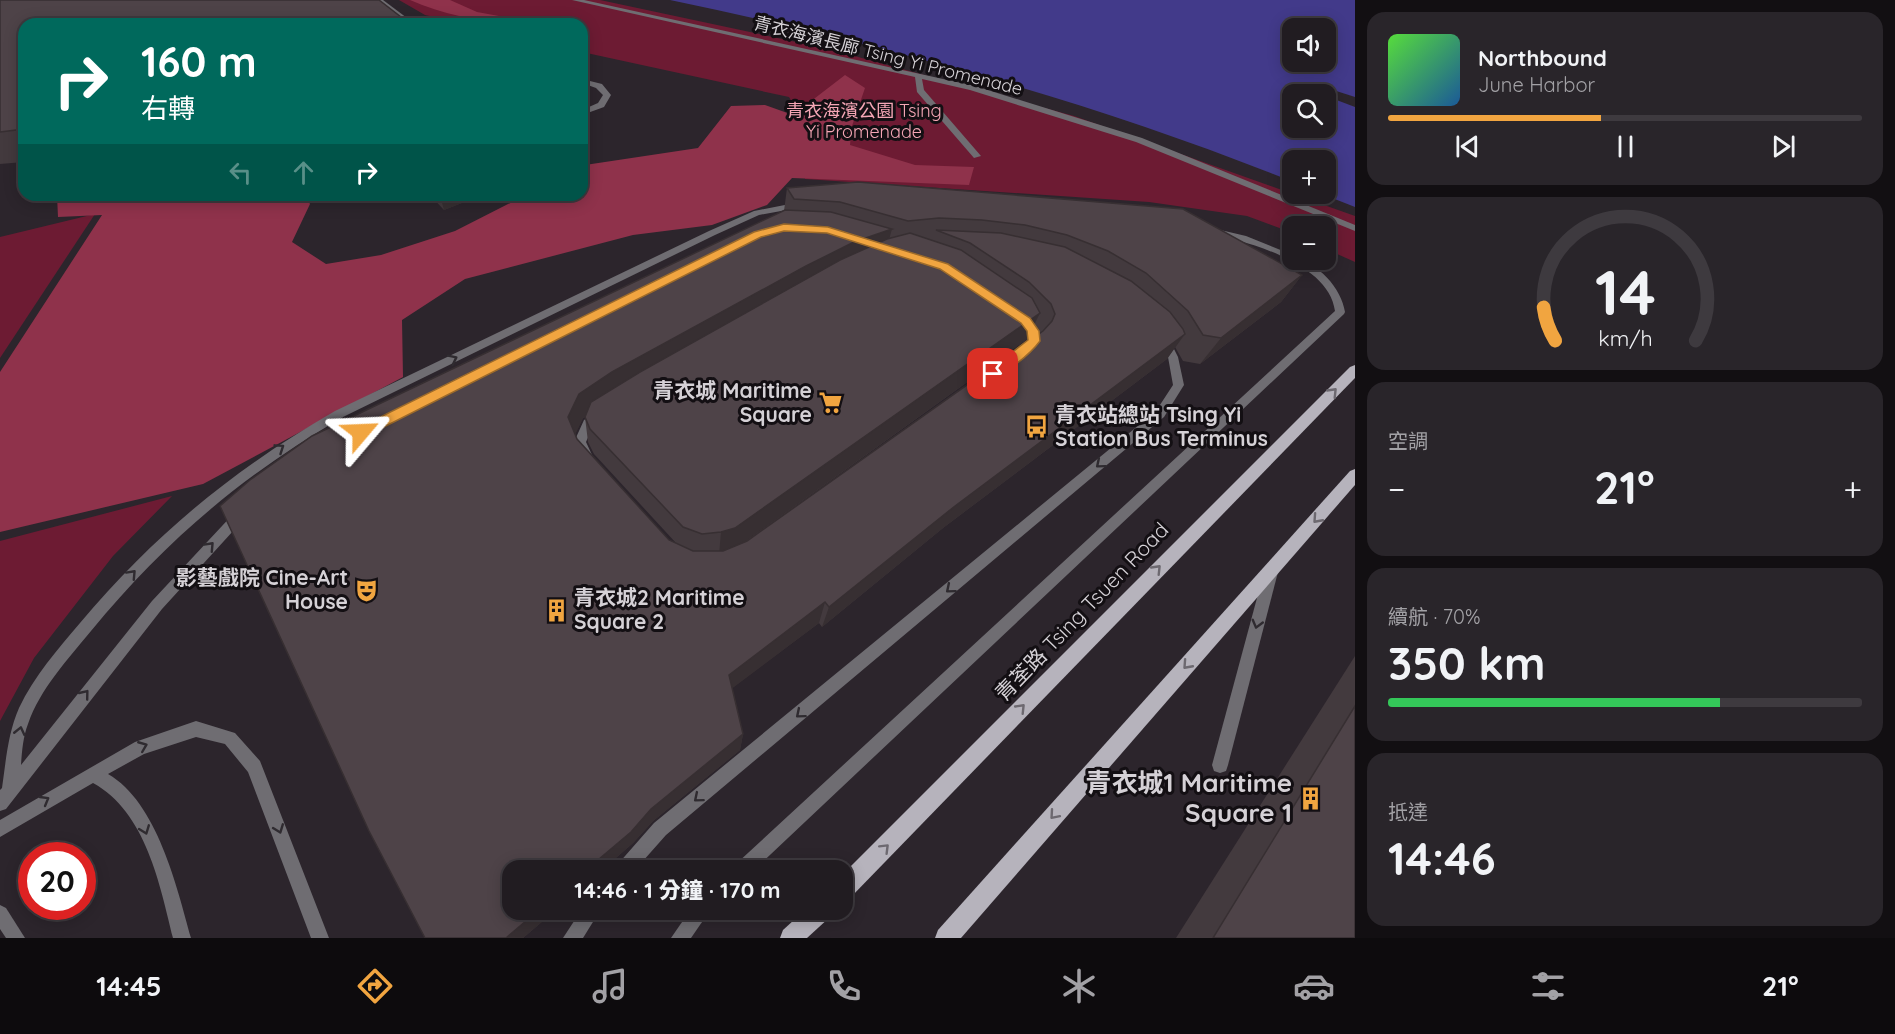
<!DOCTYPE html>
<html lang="zh-TW">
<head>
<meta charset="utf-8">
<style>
  body { margin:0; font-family:Quicksand,"Noto Sans TC",sans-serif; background:#29252a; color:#f1f3f6; height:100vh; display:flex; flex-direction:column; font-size:22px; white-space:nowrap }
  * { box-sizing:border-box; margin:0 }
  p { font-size:20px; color:#a2a1a5 }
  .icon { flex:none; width:33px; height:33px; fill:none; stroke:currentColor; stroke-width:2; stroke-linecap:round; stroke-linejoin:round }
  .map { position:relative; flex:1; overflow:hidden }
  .drawer { display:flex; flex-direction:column; gap:12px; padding:12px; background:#120f12; width:540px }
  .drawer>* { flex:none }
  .banner { position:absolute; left:18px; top:18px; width:570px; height:183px; border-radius:18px; box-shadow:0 3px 15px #0003,0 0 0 2px #3e3a3f; background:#00695c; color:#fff; overflow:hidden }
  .controls { position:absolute; left:1282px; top:18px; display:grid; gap:12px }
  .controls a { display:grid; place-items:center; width:54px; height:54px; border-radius:12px; background:#211c21; box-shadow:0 3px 15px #0003,0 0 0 2px #3e3a3f; font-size:30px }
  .speed { position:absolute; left:18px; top:842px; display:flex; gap:12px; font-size:30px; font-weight:700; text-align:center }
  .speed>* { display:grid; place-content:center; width:78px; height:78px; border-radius:50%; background:#211c21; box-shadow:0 3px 15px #0003,0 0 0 2px #3e3a3f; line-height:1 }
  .speed .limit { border:9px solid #d22; background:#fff; color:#111 }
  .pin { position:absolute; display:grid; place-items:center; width:51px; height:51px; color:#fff; margin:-26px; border-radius:12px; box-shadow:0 3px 9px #0006 }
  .me { position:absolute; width:66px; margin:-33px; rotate:64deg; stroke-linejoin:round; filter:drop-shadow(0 0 4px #0008) }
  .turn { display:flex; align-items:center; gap:21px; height:126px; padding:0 24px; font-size:27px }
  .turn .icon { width:78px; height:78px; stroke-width:2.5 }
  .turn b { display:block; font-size:42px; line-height:51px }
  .lanes { display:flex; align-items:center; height:57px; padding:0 24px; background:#0003; justify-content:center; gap:30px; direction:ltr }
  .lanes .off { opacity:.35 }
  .big { font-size:45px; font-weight:800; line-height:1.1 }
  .drawer .card { flex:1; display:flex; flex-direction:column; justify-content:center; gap:9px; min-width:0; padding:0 21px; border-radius:18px; background:#29252a }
  .drawer .dial { align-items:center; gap:0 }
  .dial svg { height:156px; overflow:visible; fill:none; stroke:#3e3a3f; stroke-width:7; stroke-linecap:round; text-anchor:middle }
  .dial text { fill:#f1f3f6; stroke:none }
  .song { display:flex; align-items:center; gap:18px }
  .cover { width:72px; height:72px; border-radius:9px; background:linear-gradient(135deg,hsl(110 70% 55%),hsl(210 70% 35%)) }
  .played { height:6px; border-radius:3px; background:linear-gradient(90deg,#f1a540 45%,#3e3a3f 45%) }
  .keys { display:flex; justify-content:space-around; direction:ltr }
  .heat { display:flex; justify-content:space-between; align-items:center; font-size:33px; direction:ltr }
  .charge { height:9px; border-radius:4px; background:linear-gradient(90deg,#34c759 70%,#3e3a3f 0) }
  .trip { position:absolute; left:502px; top:860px; width:351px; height:60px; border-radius:18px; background:#211c21; box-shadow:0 3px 15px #0003,0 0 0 2px #3e3a3f; font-weight:800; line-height:60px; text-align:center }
  .tabs { display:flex; height:96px; justify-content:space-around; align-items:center; background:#0d0b0d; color:#a2a1a5 }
  .tabs .icon { width:42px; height:42px }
  .tabs .selected { color:#f1a540 }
  .tabs b { font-size:27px; color:#f1f3f6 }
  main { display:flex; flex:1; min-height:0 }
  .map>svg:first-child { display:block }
  .green { fill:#6d1b33 }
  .forest { fill:#8f324b }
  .water { fill:#423a8a; fill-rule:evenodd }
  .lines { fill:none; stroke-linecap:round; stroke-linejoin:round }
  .lane { fill:#6f6d72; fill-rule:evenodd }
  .street { fill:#6f6d72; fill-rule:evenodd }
  .primary { fill:#b6b3bc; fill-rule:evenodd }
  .wall { fill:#433a3e; fill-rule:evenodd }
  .shaded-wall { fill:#372f32 }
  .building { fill:#4e4348; stroke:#372f32; stroke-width:1.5 }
  .oneway { stroke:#2f2b30 }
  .oneway2 { stroke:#6d6970 }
  .route { fill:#f1a540; stroke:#9d6b2a; stroke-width:1.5 }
  .labels { text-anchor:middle; stroke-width:6; stroke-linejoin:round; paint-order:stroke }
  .far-street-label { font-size:18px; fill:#d5d1d6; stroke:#130f13 }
  .far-park-label { font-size:18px; fill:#f5a6b5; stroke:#130f13 }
  .poi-label { font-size:21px; font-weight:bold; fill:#d5d1d6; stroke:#130f13; text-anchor:end }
  .street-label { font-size:21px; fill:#d5d1d6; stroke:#130f13 }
  .near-poi-label { font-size:26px; font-weight:bold; fill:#d5d1d6; stroke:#130f13; text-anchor:end }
</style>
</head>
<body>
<main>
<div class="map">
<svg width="1355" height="938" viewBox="0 0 1355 938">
  <rect width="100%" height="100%" fill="#2c252c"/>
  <g class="green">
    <polygon points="399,0 600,0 829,49 1074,116 1355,216 1355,262 1326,249 1326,226 1293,226 1293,233 1247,216 1149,202 805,179 797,111 789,97 582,52 582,24 465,24 425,15"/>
    <polygon points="95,214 0,358 0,237"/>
    <polygon points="172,496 113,556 34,658 0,721 0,541"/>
  </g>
  <g class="forest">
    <path d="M 410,0 L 450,0 L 477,12 L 544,24 C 498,24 453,19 410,0 Z"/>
    <polygon points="845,75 865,88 852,126 850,145 915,165 974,167 969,185 792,178 767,205 712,225 633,235 465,279 402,320 403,377 203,484 0,532 0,372 102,215 58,217 57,195 305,195 310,204 292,242 326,264 381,255 455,231 526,195 582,195 582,166 585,165 698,148 731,106 765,105 793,115"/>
  </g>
  <path class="water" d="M 670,0 L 1355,0 L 1355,97 L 1330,89 L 1322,92 L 1325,94 L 1293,94 L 1293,128 L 1326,128 L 1326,96 L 1355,107 L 1355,207 L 1322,194 L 1326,194 L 1326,160 L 1293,160 L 1293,182 C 1093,101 881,44 670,0 ZM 1293,28 L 1326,28 L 1326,62 L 1293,62 Z"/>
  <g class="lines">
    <g class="lane">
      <polygon points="376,0 383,0 415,24 408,24"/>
      <polygon points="582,79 602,84 611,95 604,107 582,115 582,110 598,103 603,95 596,88 582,83"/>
      <path d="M 800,202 L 803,203 L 803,207 L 759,215 L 715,235 L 343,417 C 243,475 165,541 91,631 C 68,659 40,689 28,724 C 23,737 22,751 21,765 L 152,601 L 236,511 L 240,510 L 244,511 L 246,515 L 244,519 L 162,609 L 6,809 L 0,811 L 0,790 L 2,788 C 6,760 8,733 19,708 C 34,676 58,649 80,623 C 155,534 234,469 335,411 L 709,231 L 754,211 Z"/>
      <path d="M 1212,228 L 1246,236 L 1293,255 L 1293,260 C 1317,260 1342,289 1345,312 L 1344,314 L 754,870 L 734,870 L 736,864 L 1335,311 C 1329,263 1248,242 1209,233 L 1207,231 Z"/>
      <path d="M 1021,315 C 1032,319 1038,329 1039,341 L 1031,352 L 1027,353 L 1022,349 L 1029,340 L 1028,332 L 1016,318 Z"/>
      <polygon points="1164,336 1168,337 1178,357 1184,385 1164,417 666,835 635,870 616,870 618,864 654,823 1156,411 1173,385 1168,357 1159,340"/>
      <polygon points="596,413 602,417 593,426 586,442 592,455 590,458 582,458 574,442 584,420"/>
      <polygon points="1271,566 1276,568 1278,572 1228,765 1226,771 1220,773 1214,771 1212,765 1264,572 1266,568"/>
      <path d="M 196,721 L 235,733 L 260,761 L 329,938 L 311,938 L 248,772 L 225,744 L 196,737 L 144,754 L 108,774 C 157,802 177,887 191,938 L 173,938 C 160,885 146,812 93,783 L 0,837 L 0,820 L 135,742 Z"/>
      <polygon points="0,905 6,908 25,938 6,938 0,929"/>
      <polygon points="582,909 601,909 583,938 563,938"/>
      <polygon points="691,909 711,909 691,938 671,938"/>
    </g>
    <polygon class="street" points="572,0 584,0 975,86 1142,138 1355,225 1355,231 1136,142 970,90 922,79 924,90 981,156 974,158 917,92 915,77"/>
    <g class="primary">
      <polygon points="1355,365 1355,378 851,897 843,900 843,874 1350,367"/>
      <polygon points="1355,469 1355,485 961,938 935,938 938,930 1350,471"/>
      <polygon points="806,909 833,909 830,917 807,938 780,938 783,930"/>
    </g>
  </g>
  <g class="wall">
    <polygon points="0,0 24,24 24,162 0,164"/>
    <path d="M 858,182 L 1302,275 L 1281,302 L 1200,364 L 1183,361 L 1175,347 L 1167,359 L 943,528 L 822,627 L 819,623 L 732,688 L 743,734 L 740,750 L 653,821 L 633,843 L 602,870 L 513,870 L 557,909 L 523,938 L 425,938 L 220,506 L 784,211 L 787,188 ZM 1034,325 L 1038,329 L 1039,334 L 747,541 L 744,543 L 1027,339 ZM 585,417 L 588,442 L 594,454 L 676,543 L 669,540 L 577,439 L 575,434 L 583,418 Z"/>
    <polygon points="430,195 482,195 444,210"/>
    <polygon points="1355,656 1355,938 1176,938"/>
  </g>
  <g class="shaded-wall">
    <polygon points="24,129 24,137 19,130"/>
    <polygon points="440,195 482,195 444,210"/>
    <polygon points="892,229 885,254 615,397 583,418 572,441 568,417 579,394 612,372 806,266 854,242"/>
    <polygon points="1302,275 1281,302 1200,364 1221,338"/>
    <polygon points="1040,313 1027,339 732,551 719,555 721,532"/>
    <polygon points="1185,334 1167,359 943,528 822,627 829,607 955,506"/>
    <polygon points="825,602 819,623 726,693 729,675"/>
    <polygon points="743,734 740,750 653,821 633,843 602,870 586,870 651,809"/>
    <polygon points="540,909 557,909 523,938 506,938"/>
  </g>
  <g class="building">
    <polygon points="0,0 379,0 410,24 24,24 24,129 0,132"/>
    <polygon points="858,182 1183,209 1302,275 1221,338 1203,335 1188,311 1146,273 1108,251 1067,235 1025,225 982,220 939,218 908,221 840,202 794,199 787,188"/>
    <polygon points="785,210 831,212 892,229 854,242 806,266 612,372 579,394 568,417 577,439 669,540 693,551 723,551 747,541 1043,331 1052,321 1055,314 1051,304 1029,282 970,243 936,230 1001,233 1065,247 1131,281 1170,312 1183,329 1185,334 955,506 829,607 825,602 729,675 743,734 651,809 631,832 586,870 513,870 513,909 540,909 506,938 425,938 369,831 220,506 250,480 312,436"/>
    <polygon points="910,233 961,250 1032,298 1040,313 735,528 721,532 702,534 683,527 590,429 585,417 591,402 640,372 840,260 887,239"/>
    <polygon points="1355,706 1355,938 1213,938"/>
  </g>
  <defs><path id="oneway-chevron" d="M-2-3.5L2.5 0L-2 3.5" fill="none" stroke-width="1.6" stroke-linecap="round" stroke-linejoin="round" transform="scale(1.5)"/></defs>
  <g class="oneway">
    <use href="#oneway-chevron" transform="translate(453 359) rotate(-26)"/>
    <use href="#oneway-chevron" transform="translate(280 448) rotate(-34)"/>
    <use href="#oneway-chevron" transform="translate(1100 464) rotate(140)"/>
    <use href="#oneway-chevron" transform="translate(210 546) rotate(-47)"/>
    <use href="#oneway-chevron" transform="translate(132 574) rotate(-47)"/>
    <use href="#oneway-chevron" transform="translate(950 589) rotate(140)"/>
    <use href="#oneway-chevron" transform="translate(1257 624) rotate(105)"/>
    <use href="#oneway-chevron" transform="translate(85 694) rotate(-51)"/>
    <use href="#oneway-chevron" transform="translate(800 714) rotate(140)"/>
    <use href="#oneway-chevron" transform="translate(20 731) rotate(-77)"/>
    <use href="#oneway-chevron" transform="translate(143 746) rotate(-22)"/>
    <use href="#oneway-chevron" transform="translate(698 798) rotate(140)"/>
    <use href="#oneway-chevron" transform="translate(45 800) rotate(-30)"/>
    <use href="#oneway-chevron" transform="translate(279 829) rotate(69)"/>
    <use href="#oneway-chevron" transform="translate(145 830) rotate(69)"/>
  </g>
  <g class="oneway2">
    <use href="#oneway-chevron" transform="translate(1333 392) rotate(-46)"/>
    <use href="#oneway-chevron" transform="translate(1317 519) rotate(132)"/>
    <use href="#oneway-chevron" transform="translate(1157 569) rotate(-46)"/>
    <use href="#oneway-chevron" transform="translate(1187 665) rotate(132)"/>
    <use href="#oneway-chevron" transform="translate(1021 708) rotate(-46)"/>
    <use href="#oneway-chevron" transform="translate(1054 815) rotate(131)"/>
    <use href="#oneway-chevron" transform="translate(885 848) rotate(-45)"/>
  </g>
  <path class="route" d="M 784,224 L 828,227 L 948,264 L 1030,318 L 1039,331 L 1040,341 C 1032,352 1001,380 988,377 L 988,371 L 1028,340 L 1027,331 L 1021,323 L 940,269 L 827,233 L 784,231 L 761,237 L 366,436 L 356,436 L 354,432 L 356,429 L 754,232 Z"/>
  <defs>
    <symbol id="supermarket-bare" viewBox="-9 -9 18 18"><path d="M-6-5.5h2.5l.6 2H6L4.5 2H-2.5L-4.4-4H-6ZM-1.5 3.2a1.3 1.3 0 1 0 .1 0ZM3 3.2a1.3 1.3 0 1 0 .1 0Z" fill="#f1a540" stroke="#130f13" stroke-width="2.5" paint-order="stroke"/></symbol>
    <symbol id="bus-bare" viewBox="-9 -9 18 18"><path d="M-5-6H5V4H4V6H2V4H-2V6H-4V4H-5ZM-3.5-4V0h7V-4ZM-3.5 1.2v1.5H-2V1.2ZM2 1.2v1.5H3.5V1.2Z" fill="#f1a540" stroke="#130f13" stroke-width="2.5" paint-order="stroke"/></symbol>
    <symbol id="theatre-bare" viewBox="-9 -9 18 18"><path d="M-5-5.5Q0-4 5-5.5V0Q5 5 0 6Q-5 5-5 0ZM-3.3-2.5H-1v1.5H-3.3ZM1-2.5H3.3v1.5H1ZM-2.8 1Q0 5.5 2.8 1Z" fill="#f1a540" stroke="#130f13" stroke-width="2.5" paint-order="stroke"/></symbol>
    <symbol id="building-bare" viewBox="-9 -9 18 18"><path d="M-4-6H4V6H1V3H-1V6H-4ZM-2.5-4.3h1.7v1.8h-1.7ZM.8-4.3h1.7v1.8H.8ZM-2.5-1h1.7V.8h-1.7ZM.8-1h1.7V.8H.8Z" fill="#f1a540" stroke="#130f13" stroke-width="2.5" paint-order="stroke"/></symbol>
  </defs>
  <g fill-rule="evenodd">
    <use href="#supermarket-bare" x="814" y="386" width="33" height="33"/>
    <use href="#bus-bare" x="1020" y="410" width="33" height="33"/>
    <use href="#theatre-bare" x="350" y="574" width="33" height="33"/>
    <use href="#building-bare" x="540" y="594" width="33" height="33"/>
    <use href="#building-bare" x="1294" y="782" width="33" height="33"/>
  </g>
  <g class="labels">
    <g class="far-street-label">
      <text transform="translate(888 56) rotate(14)" y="6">青衣海濱長廊 Tsing Yi Promenade</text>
    </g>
    <g class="far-park-label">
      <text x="864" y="117">青衣海濱公園 Tsing<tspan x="864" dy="21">Yi Promenade</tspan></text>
    </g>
    <g class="poi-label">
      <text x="812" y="398">青衣城 Maritime<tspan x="812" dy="24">Square</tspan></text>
      <text x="1055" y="422" text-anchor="start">青衣站總站 Tsing Yi<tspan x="1055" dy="24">Station Bus Terminus</tspan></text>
      <text x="348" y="585">影藝戲院 Cine-Art<tspan x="348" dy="24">House</tspan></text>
      <text x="574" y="605" text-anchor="start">青衣城2 Maritime<tspan x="574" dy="24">Square 2</tspan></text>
    </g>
    <g class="street-label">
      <text transform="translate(1082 612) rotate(-46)" y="7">青荃路 Tsing Tsuen Road</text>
    </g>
    <g class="near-poi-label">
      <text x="1292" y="792">青衣城1 Maritime<tspan x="1292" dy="30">Square 1</tspan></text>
    </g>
  </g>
</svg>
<div class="controls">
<a><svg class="icon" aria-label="sound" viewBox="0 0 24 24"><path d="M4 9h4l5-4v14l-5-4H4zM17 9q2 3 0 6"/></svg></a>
<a><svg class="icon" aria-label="search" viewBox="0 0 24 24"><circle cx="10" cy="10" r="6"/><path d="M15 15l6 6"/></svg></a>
<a>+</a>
<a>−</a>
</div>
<div class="speed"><div class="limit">20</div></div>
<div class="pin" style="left:993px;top:374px;background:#d93025"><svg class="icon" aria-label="arrive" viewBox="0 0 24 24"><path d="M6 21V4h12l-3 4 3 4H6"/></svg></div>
<svg class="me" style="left:361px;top:432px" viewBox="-20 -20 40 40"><path d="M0-17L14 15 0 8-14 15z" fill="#f1a540" stroke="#fff" stroke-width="4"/></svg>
<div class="trip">14:46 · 1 分鐘 · 170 m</div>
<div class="banner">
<div class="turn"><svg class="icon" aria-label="right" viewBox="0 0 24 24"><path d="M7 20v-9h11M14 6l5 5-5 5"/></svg><div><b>160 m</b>右轉</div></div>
<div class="lanes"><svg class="icon off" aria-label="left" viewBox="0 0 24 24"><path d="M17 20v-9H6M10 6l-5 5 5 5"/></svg><svg class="icon off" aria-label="ahead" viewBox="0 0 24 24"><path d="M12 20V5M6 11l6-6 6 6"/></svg><svg class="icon" aria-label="right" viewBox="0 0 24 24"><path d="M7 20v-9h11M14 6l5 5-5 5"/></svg></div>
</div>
</div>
<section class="drawer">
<div class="card">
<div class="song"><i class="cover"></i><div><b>Northbound</b><p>June Harbor</p></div></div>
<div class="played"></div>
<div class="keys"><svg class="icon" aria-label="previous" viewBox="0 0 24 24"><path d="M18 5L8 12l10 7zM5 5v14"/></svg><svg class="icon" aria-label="pause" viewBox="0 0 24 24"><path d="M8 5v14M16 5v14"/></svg><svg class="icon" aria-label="next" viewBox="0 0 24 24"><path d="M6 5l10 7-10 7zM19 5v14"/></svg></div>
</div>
<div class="card dial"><svg viewBox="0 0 100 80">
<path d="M14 69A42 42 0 1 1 86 69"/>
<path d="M14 69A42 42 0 0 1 8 52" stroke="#f1a540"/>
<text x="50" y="56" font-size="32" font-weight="700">14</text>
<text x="50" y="72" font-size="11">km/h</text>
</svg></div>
<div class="card"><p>空調</p>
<div class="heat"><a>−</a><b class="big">21°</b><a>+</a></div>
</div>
<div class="card"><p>續航 · 70%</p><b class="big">350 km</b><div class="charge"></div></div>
<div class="card"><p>抵達</p><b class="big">14:46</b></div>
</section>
</main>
<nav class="tabs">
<b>14:45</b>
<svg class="icon selected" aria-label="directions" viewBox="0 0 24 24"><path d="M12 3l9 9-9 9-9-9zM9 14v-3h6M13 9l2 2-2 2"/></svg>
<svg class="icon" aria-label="music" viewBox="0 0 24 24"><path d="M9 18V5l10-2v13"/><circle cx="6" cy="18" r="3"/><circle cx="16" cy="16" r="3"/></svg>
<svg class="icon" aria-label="phone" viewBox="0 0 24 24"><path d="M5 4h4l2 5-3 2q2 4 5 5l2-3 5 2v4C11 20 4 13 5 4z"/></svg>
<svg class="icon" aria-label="climate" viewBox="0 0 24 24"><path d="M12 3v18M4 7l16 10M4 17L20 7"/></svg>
<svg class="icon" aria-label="car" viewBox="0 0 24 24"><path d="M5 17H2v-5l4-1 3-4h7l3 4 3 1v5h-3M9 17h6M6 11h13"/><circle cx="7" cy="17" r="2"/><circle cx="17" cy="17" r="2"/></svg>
<svg class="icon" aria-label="filters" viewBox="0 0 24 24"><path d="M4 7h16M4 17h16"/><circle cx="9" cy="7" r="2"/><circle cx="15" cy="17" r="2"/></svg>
<b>21°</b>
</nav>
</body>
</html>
